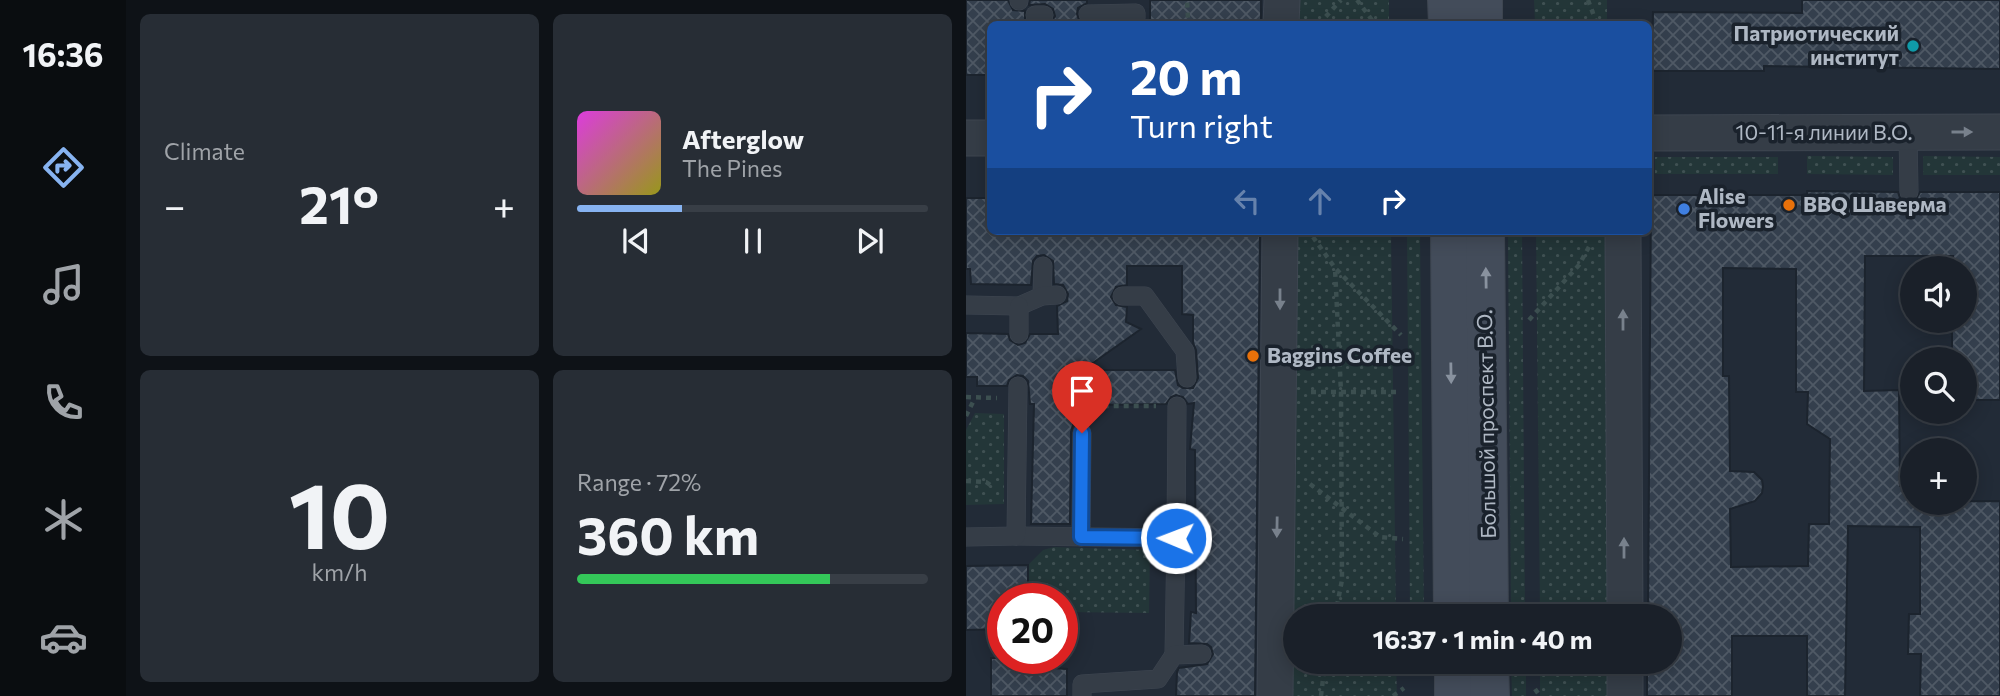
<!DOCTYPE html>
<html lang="en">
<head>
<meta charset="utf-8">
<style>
  body { margin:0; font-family:Commissioner,sans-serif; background:#272d35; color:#f1f3f6; height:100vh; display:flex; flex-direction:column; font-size:26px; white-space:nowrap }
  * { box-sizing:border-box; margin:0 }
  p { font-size:23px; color:#9fa3a8 }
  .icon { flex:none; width:38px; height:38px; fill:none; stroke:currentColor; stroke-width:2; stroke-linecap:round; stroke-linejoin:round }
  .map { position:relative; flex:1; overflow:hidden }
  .panel { display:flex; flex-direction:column; gap:14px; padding:14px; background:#0e1217; width:840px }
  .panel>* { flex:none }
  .hud { position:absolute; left:21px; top:21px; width:665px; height:214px; border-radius:10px; box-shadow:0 4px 18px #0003,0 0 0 2px #383e46; background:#1a4fa0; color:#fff; overflow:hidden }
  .buttons { position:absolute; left:934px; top:256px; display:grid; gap:14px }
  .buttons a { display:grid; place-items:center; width:77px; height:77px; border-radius:50%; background:#1a2029; box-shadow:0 4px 18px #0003,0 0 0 2px #383e46; font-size:35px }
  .speed { position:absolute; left:21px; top:583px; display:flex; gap:14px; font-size:35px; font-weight:700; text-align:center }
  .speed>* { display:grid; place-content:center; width:91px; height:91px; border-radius:50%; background:#1a2029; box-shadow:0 4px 18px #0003,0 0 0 2px #383e46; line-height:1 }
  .speed .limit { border:10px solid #d22; background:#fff; color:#111 }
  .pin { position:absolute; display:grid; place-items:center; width:60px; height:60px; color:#fff; margin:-72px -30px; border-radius:50% 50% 50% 0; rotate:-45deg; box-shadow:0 0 7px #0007 }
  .pin .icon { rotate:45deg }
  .me { position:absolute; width:77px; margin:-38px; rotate:271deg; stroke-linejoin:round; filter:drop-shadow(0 0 5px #0008) }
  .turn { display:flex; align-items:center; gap:24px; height:147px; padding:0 28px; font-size:32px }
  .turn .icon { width:91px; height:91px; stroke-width:2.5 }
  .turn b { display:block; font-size:49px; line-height:60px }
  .lanes { display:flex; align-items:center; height:66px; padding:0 28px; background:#0003; justify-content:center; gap:35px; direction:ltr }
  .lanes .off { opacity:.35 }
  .big { font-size:52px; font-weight:700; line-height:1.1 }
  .panel .widget { flex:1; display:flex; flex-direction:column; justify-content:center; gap:10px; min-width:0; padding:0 24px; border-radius:10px; background:#272d35 }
  .panel .dial { align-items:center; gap:0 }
  .dial b { font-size:91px; line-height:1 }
  .song { display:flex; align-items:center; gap:21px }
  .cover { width:84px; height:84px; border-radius:10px; background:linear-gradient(135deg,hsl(300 70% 55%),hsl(60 70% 35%)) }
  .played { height:7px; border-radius:4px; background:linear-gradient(90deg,#87b3f1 30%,#383e46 30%) }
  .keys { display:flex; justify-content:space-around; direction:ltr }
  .heat { display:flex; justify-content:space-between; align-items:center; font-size:38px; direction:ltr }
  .charge { height:10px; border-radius:5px; background:linear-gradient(90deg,#34c759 72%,#383e46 0) }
  .panel .tiles { flex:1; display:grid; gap:14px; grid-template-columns:repeat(2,1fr) }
  .trip { position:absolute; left:317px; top:604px; width:399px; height:70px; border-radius:35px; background:#1a2029; box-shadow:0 4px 18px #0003,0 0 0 2px #383e46; font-weight:700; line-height:70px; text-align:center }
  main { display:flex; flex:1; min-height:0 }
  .dock { display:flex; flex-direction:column; width:126px; justify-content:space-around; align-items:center; background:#0a0d10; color:#9fa3a8 }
  .dock .icon { width:49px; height:49px }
  .dock .selected { color:#87b3f1 }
  .dock b { font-size:32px; color:#f1f3f6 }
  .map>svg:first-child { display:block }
  .green { fill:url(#green-dots) }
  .building { fill:url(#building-cross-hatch); stroke:#1c242e; stroke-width:2; fill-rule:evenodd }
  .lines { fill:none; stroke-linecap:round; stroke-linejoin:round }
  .service-casing { stroke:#3e4651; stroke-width:19 }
  .minor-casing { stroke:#3e4651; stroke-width:37 }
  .secondary-casing { stroke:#3e4651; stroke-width:40 }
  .path { stroke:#3c4f50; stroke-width:4.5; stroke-dasharray:5 5; stroke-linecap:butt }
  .service { stroke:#353d47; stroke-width:18 }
  .minor { stroke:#353d47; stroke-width:35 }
  .secondary { stroke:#434c5a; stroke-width:38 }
  .oneway { fill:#78818c }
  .oneway2 { fill:#89929f }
  .route-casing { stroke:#114b97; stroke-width:18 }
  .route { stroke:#1a73e8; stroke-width:12 }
  .culture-dot { fill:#0f9aa8; stroke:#1a222c; stroke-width:2.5 }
  .food-dot { fill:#e8710a; stroke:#1a222c; stroke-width:2.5 }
  .shop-dot { fill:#3f7fe0; stroke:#1a222c; stroke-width:2.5 }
  .labels { text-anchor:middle; stroke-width:7; stroke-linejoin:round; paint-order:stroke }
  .poi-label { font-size:21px; font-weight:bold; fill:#afb8c4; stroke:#1a222c; text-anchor:start }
  .street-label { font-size:21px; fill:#afb8c4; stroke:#1a222c }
</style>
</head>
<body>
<main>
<nav class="dock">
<b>16:36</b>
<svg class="icon selected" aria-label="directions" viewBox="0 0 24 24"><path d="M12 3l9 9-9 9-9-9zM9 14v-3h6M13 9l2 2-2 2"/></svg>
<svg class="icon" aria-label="music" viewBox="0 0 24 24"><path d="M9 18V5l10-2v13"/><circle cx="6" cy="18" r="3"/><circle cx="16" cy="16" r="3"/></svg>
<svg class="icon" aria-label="phone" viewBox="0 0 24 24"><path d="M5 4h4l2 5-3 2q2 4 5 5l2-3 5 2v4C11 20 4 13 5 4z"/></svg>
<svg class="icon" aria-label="climate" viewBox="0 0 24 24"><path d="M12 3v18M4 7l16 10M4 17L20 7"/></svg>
<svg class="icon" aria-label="car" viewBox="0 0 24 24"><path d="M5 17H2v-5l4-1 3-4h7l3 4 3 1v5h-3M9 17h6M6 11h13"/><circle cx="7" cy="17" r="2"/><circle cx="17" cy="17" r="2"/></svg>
</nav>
<section class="panel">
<div class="tiles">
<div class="widget"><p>Climate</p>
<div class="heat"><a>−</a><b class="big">21°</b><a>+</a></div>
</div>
<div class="widget">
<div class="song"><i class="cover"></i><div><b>Afterglow</b><p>The Pines</p></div></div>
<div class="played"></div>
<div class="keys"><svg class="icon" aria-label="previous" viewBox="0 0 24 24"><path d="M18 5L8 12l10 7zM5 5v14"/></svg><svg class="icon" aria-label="pause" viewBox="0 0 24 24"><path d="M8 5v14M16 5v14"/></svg><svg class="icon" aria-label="next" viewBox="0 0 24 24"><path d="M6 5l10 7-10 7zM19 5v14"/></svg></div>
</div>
<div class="widget dial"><b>10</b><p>km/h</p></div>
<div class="widget"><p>Range · 72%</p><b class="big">360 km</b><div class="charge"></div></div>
</div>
</section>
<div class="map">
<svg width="1034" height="696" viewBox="0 0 1034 696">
  <defs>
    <pattern id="green-dots" width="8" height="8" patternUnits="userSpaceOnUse" patternTransform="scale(1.75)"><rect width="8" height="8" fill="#233638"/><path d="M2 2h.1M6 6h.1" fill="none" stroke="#405153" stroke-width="1.8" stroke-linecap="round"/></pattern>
    <pattern id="building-cross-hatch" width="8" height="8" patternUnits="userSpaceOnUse" patternTransform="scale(1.75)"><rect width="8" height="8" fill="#343f4d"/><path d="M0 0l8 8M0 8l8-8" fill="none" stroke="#4f5965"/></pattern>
  </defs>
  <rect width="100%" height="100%" fill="#222b37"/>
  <g class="green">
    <rect x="326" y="0" width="97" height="24"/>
    <polygon points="568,0 641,0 641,24 569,24"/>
    <polygon points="841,156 927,157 927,175 841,174"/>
    <polygon points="957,156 1034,157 1034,175 957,175"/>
    <rect x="689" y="157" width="123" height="17"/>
    <polygon points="327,231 425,231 430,616 329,616 329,662 430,662 431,696 324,696"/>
    <polygon points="441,231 454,231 458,616 444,616"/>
    <polygon points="542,231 556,231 559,616 545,616"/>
    <polygon points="570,231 641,231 645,616 574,616"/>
    <polygon points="9,413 38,414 38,504 0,505 0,430"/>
    <polygon points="88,547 184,550 183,613 96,612 96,598 62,598 62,565 77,550"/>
    <polygon points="545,662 560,662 560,696 546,696"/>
    <rect x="574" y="662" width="72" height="34"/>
  </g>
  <g class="building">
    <polygon points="0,0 42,0 47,10 59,11 59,20 63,24 24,24 24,75 0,75"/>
    <polygon points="64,0 121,0 121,3 112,8 111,14 113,20 118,24 84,24 89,16 87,9 79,4 63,5"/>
    <rect x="184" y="0" width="111" height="24"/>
    <polygon points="836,0 1034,0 1034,69 798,66 798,71 686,71 687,12 836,13"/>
    <path d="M 841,191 L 932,192 L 934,198 L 943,203 L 949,201 L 954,192 L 1034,192 L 1034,400 L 999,400 L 999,359 L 986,359 L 986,320 L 999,320 L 999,268 L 987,268 L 987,256 L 899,256 L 898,391 L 933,390 L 934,486 L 947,486 L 947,502 L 1034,501 L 1034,696 L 954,696 L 955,654 L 942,654 L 943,614 L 954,614 L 954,527 L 882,526 L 879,696 L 841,696 L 841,636 L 766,636 L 766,696 L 681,696 L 681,662 L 704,662 L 704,616 L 682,616 L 685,195 L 841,195 ZM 757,268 L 830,269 L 830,392 L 842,392 L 841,424 L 864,439 L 863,524 L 843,524 L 842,566 L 765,567 L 764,509 L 789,501 L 796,493 L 797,486 L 796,480 L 788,472 L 764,471 L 763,376 L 757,376 Z"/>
    <path d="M 0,198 L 24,198 L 24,231 L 294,231 L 289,696 L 210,696 L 211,672 L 213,668 L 241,664 L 247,654 L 245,647 L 241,644 L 223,643 L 225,612 L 230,613 L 229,450 L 224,449 L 228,403 L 222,404 L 217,397 L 210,395 L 205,397 L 200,404 L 127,405 L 127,421 L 108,421 L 105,432 L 104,524 L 65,524 L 68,404 L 64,404 L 62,381 L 57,376 L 51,375 L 43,380 L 41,386 L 11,386 L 11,377 L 0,377 L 0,333 L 42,334 L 44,340 L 52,345 L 59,343 L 64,334 L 92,334 L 91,306 L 101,301 L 102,294 L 97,285 L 88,284 L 87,261 L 78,255 L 71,256 L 67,261 L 65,285 L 5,284 L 4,269 L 0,269 ZM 161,266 L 216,266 L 216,314 L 227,315 L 227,343 L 230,350 L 232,378 L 227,388 L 217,388 L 212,385 L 209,370 L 117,370 L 175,329 L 160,322 L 161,307 L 150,305 L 145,297 L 150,287 L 161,285 Z"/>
    <polygon points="62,565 62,598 37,598 37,629 0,630 0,566"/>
    <polygon points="25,658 87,658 87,668 101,669 101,696 25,696"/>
  </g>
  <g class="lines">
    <defs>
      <g id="service">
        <polyline points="53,1 53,0"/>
        <polyline points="122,14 170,13 170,18"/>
        <polyline points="69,15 78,15"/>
        <polyline points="942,133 943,192"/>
        <polyline points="76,296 77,266"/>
        <polyline points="156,296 179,296 219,351 221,378"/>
        <polyline points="0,305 53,306 76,296 91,295"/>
        <polyline points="53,334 53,306"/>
        <polyline points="50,536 210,538 208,655"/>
        <polyline points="0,537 50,536 52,386"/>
        <polyline points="115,537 116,433"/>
        <polyline points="210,538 211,406"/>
        <polyline points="116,696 116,684 192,679 208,655 236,654"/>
      </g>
      <g id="minor">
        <polyline points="315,24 316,0"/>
        <polyline points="682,133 1034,132"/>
        <polyline points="0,138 24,138"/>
        <polyline points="657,231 659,616"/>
        <polyline points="659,662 659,696"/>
        <polyline points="309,696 314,231"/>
      </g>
      <g id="secondary">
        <polyline points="481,0 482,24"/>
        <polyline points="517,0 517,24"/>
        <polyline points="484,231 487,616"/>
        <polyline points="519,231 523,616"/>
        <polyline points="488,662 488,696"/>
        <polyline points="523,662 524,696"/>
      </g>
    </defs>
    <use href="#service" class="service-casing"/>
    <use href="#minor" class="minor-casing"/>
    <use href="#secondary" class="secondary-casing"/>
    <g class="path">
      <polyline points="391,0 409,24"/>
      <polyline points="622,0 631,24"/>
      <polyline points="215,24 222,19 221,0"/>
      <polyline points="353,24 375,0"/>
      <polyline points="347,237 369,268 435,335"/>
      <polyline points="563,320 613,265 624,245"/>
      <polyline points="345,392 435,392"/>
      <polyline points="0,397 31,398"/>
      <polyline points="121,398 129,406 190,406"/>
      <polyline points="0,416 9,398"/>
      <polyline points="0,481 20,482 26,486"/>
      <polyline points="344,484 414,537 437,539"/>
      <polyline points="369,616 376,580 375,392 369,268"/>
      <polyline points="340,665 437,664"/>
      <polyline points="569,689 574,696"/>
      <polyline points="355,696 359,662"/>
      <polyline points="427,696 438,688"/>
    </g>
    <use href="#service" class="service"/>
    <use href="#minor" class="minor"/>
    <use href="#secondary" class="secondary"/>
  </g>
  <defs><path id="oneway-solid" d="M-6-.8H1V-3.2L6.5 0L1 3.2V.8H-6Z" transform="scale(1.75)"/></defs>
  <g class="oneway">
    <use href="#oneway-solid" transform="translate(996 132)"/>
    <use href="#oneway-solid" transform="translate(314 299) rotate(90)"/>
    <use href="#oneway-solid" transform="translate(657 320) rotate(-90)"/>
    <use href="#oneway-solid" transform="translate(311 527) rotate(91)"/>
    <use href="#oneway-solid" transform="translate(658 548) rotate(-90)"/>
  </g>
  <g class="oneway2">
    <use href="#oneway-solid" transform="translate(520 278) rotate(-91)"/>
    <use href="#oneway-solid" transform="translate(485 373) rotate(89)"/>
  </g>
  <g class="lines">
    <defs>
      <polyline id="route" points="116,433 115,537 210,538"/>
    </defs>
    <use href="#route" class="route-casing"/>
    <use href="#route" class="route"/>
  </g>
  <circle class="culture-dot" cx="947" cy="46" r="7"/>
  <g class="food-dot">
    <circle cx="823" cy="205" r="7"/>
    <circle cx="287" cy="356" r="7"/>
  </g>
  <circle class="shop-dot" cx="718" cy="209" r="7"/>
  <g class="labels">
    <g class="poi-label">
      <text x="933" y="41" text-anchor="end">Патриотический<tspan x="933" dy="24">институт</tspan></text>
      <text x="732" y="204">Alise<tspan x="732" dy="24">Flowers</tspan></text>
      <text x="837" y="212">BBQ Шаверма</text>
      <text x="301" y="363">Baggins Coffee</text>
    </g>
    <g class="street-label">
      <text x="858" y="140">10-11-я линии В.О.</text>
      <text transform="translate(521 424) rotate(-91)" y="7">Большой проспект В.О.</text>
    </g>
  </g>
</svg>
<div class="buttons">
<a><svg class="icon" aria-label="sound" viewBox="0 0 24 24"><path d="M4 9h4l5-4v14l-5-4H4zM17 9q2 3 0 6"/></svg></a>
<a><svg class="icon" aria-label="search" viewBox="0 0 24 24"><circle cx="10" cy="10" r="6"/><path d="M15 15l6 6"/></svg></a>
<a>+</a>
</div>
<div class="speed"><div class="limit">20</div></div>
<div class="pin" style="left:116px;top:433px;background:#d93025"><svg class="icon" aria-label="arrive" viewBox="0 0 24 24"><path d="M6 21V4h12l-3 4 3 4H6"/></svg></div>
<svg class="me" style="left:210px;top:538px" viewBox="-20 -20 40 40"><circle r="17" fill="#1a73e8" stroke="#fff" stroke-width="3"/><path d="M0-11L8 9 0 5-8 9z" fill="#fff"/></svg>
<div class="trip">16:37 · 1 min · 40 m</div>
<div class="hud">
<div class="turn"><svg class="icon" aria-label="right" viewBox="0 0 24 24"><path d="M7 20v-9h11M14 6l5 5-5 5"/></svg><div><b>20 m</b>Turn right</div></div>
<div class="lanes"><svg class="icon off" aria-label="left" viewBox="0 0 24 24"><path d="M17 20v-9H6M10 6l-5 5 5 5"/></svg><svg class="icon off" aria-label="ahead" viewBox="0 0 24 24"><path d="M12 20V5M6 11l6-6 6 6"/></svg><svg class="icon" aria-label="right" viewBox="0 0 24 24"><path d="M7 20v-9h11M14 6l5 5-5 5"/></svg></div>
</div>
</div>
</main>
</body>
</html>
